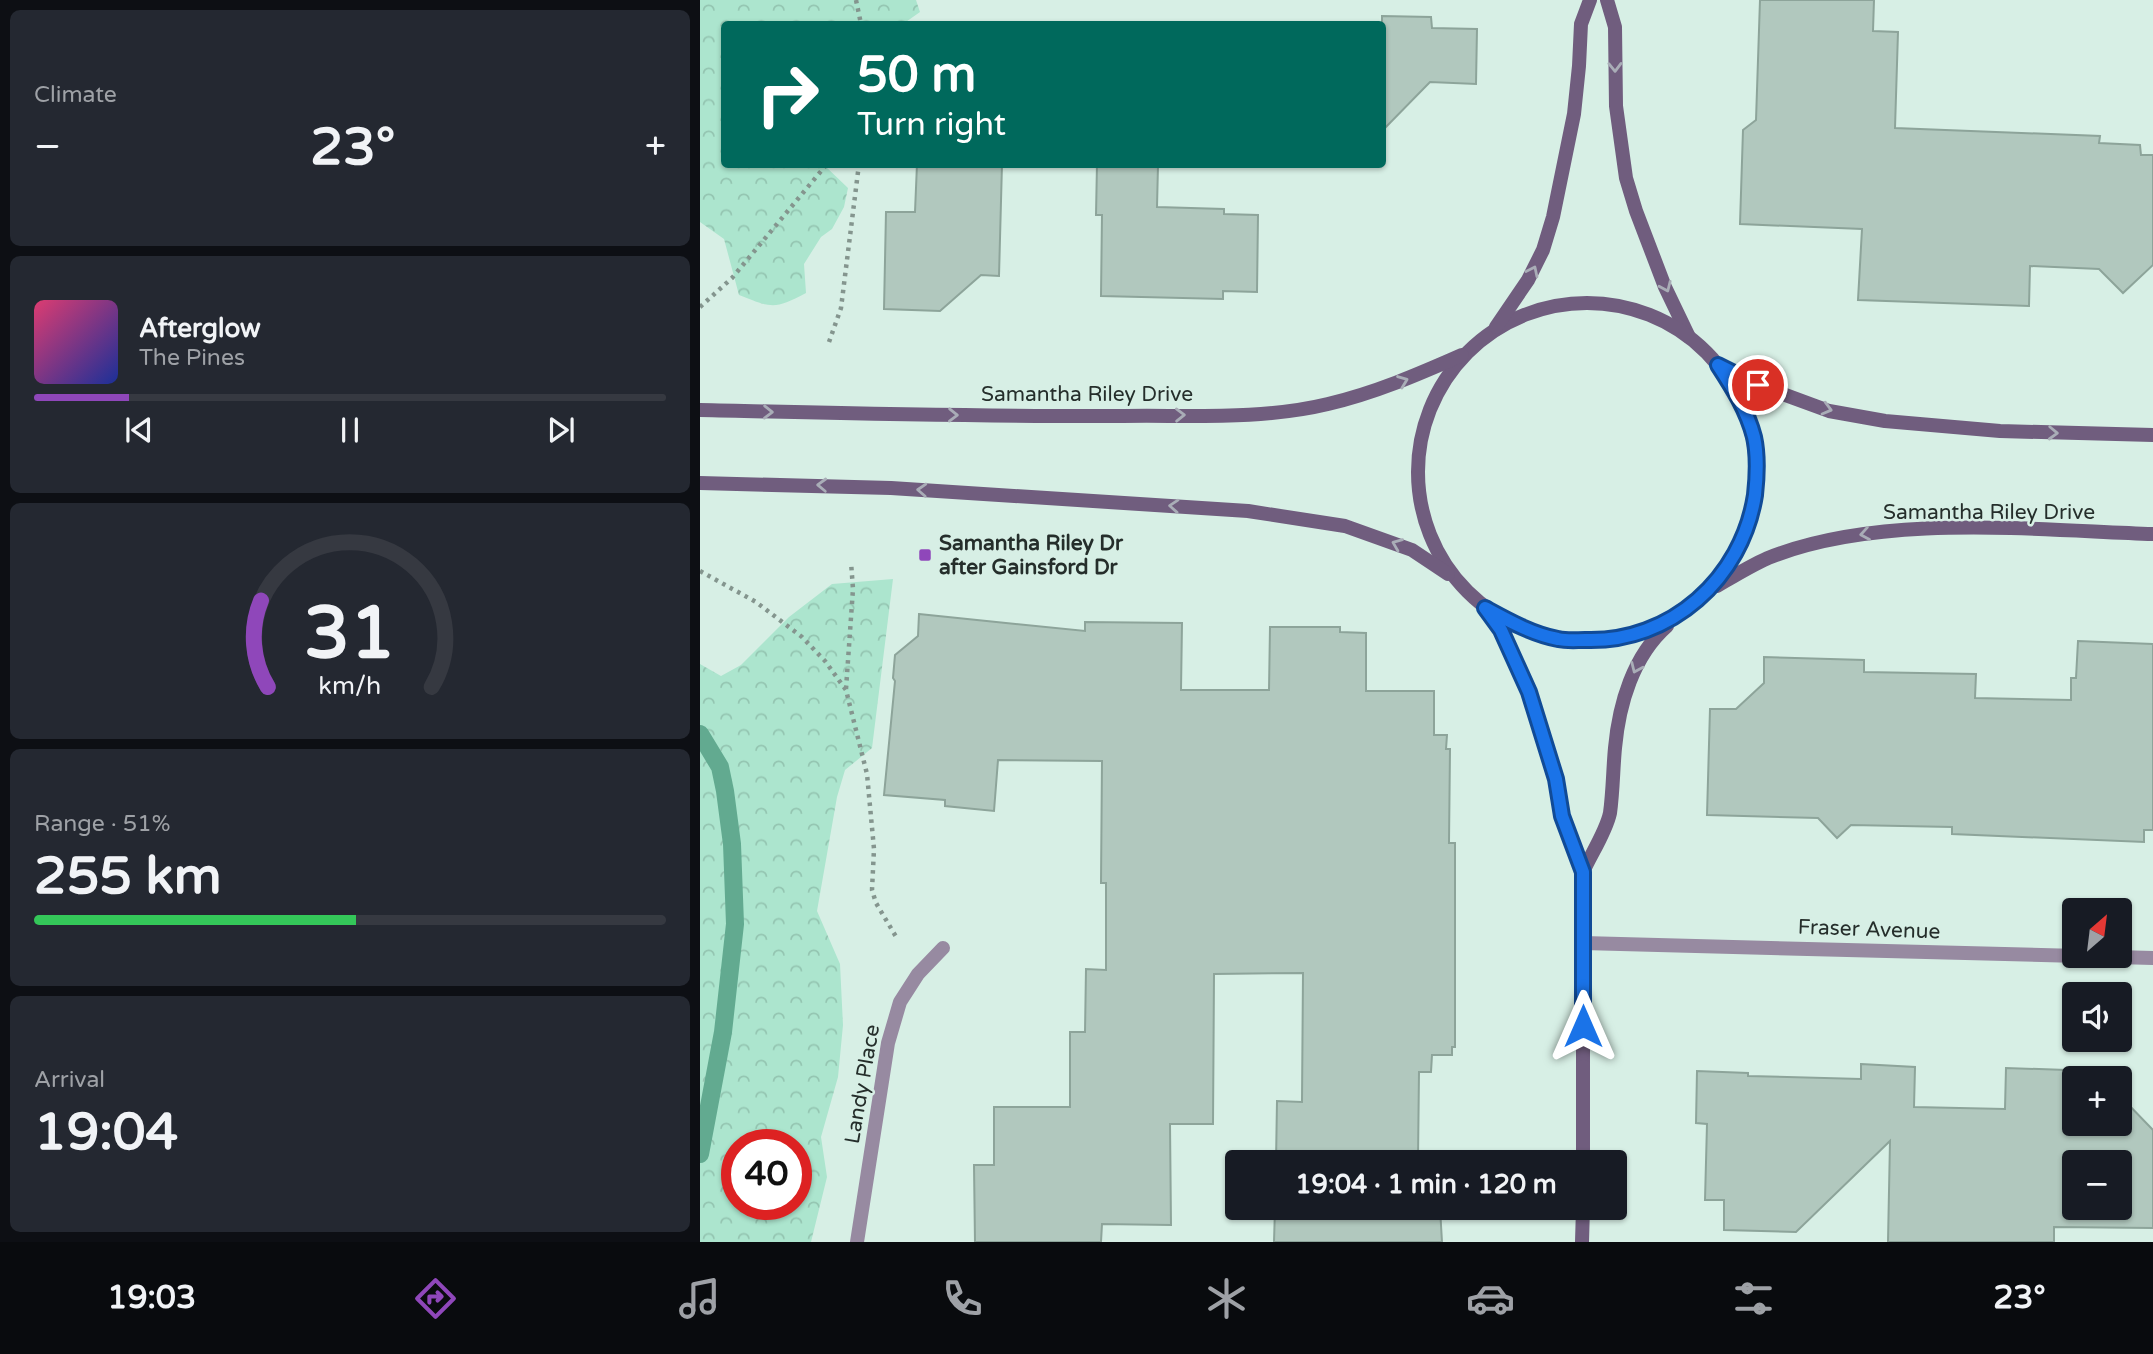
<!DOCTYPE html>
<html lang="en">
<head>
<meta charset="utf-8">
<style>
  body { margin:0; font-family:"Varela Round",sans-serif; background:#242831; color:#f1f3f6; height:100vh; display:flex; flex-direction:column; font-size:26px; white-space:nowrap }
  * { box-sizing:border-box; margin:0 }
  p { font-size:23px; color:#9ea1a6 }
  .icon { flex:none; width:38px; height:38px; fill:none; stroke:currentColor; stroke-width:2; stroke-linecap:round; stroke-linejoin:round }
  .map { position:relative; flex:1; overflow:hidden }
  .details { display:flex; flex-direction:column; gap:10px; padding:10px; background:#0d0f14; width:700px }
  .details>* { flex:none }
  .hud { position:absolute; left:21px; top:21px; width:665px; height:147px; border-radius:7px; box-shadow:0 2px 5px #0004; background:#00695c; color:#fff; overflow:hidden }
  .needle { width:46px; rotate:28deg }
  .controls { position:absolute; left:1362px; top:898px; display:grid; gap:14px }
  .controls a { display:grid; place-items:center; width:70px; height:70px; border-radius:7px; background:#171b24; box-shadow:0 2px 5px #0004; font-size:35px }
  .speed { position:absolute; left:21px; top:1129px; display:flex; gap:14px; font-size:35px; font-weight:700; text-align:center }
  .speed>* { display:grid; place-content:center; width:91px; height:91px; border-radius:50%; background:#171b24; box-shadow:0 2px 5px #0004; line-height:1 }
  .speed .limit { border:10px solid #d22; background:#fff; color:#111 }
  .pin { position:absolute; display:grid; place-items:center; width:60px; height:60px; color:#fff; margin:-30px; border:4px solid #fff; border-radius:50%; box-shadow:0 2px 7px #0007 }
  .me { position:absolute; width:77px; margin:-38px; rotate:0deg; stroke-linejoin:round; filter:drop-shadow(0 0 5px #0008) }
  .turn { display:flex; align-items:center; gap:24px; height:147px; padding:0 21px; font-size:32px }
  .turn .icon { width:91px; height:91px; stroke-width:2.5 }
  .turn b { display:block; font-size:49px; line-height:60px }
  .big { font-size:52px; font-weight:800; line-height:1.1 }
  .details .widget { flex:1; display:flex; flex-direction:column; justify-content:center; gap:10px; min-width:0; padding:0 24px; border-radius:10px; background:#242831 }
  .details .dial { align-items:center; gap:0 }
  .dial svg { height:182px; overflow:visible; fill:none; stroke:#363941; stroke-width:7; stroke-linecap:round; text-anchor:middle }
  .dial text { fill:#f1f3f6; stroke:none }
  .song { display:flex; align-items:center; gap:21px }
  .cover { width:84px; height:84px; border-radius:10px; background:linear-gradient(135deg,hsl(340 70% 55%),hsl(230 70% 35%)) }
  .played { height:7px; border-radius:4px; background:linear-gradient(90deg,#8f47ba 15%,#363941 15%) }
  .keys { display:flex; justify-content:space-around; direction:ltr }
  .heat { display:flex; justify-content:space-between; align-items:center; font-size:38px; direction:ltr }
  .charge { height:10px; border-radius:5px; background:linear-gradient(90deg,#34c759 51%,#363941 0) }
  .trip { position:absolute; left:525px; top:1150px; width:402px; height:70px; border-radius:7px; background:#171b24; box-shadow:0 2px 5px #0004; font-weight:800; line-height:70px; text-align:center }
  .menu { display:flex; height:112px; justify-content:space-around; align-items:center; background:#090b0e; color:#9ea1a6 }
  .menu .icon { width:49px; height:49px }
  .menu .on { color:#8f47ba }
  .menu b { font-size:32px; color:#f1f3f6 }
  main { display:flex; flex:1; min-height:0 }
  .map>svg:first-child { display:block }
  .forest { fill:url(#forest-crowns); fill-rule:evenodd }
  .lines { fill:none; stroke-linecap:round; stroke-linejoin:round }
  .stream { stroke:#62aa90; stroke-width:18 }
  .building { fill:#b1c8be; stroke:#8da49a; stroke-width:2; fill-rule:evenodd }
  .path { stroke:#84958e; stroke-width:4.5; stroke-dasharray:3.5 5; stroke-linecap:butt }
  .street { stroke:#978aa1; stroke-width:14 }
  .secondary { stroke:#705d7e; stroke-width:14 }
  .oneway { stroke:#a9adb7 }
  .route-casing { stroke:#114b97; stroke-width:18 }
  .route { stroke:#1a73e8; stroke-width:12 }
  .poi-dot { fill:#8f47ba; stroke:#d7efe5; stroke-width:2.5 }
  .labels { text-anchor:middle; stroke-width:5; stroke-linejoin:round; paint-order:stroke }
  .street-label { font-size:21px; fill:#252e2b; stroke:#d7efe5 }
  .poi-label { font-size:21px; font-weight:bold; fill:#252e2b; stroke:#d7efe5; text-anchor:start }
</style>
</head>
<body>
<main>
<section class="details">
<div class="widget"><p>Climate</p>
<div class="heat"><a>−</a><b class="big">23°</b><a>+</a></div>
</div>
<div class="widget">
<div class="song"><i class="cover"></i><div><b>Afterglow</b><p>The Pines</p></div></div>
<div class="played"></div>
<div class="keys"><svg class="icon" aria-label="previous" viewBox="0 0 24 24"><path d="M18 5L8 12l10 7zM5 5v14"/></svg><svg class="icon" aria-label="pause" viewBox="0 0 24 24"><path d="M8 5v14M16 5v14"/></svg><svg class="icon" aria-label="next" viewBox="0 0 24 24"><path d="M6 5l10 7-10 7zM19 5v14"/></svg></div>
</div>
<div class="widget dial"><svg viewBox="0 0 100 80">
<path d="M14 69A42 42 0 1 1 86 69"/>
<path d="M14 69A42 42 0 0 1 11 31" stroke="#8f47ba"/>
<text x="50" y="56" font-size="32" font-weight="700">31</text>
<text x="50" y="72" font-size="11">km/h</text>
</svg></div>
<div class="widget"><p>Range · 51%</p><b class="big">255 km</b><div class="charge"></div></div>
<div class="widget"><p>Arrival</p><b class="big">19:04</b></div>
</section>
<div class="map">
<svg width="1453" height="1242" viewBox="0 0 1453 1242">
  <defs>
    <pattern id="forest-crowns" width="20" height="18" patternUnits="userSpaceOnUse" patternTransform="scale(1.75)"><rect width="20" height="18" fill="#ace5ce"/><path d="M2 6a3 3 0 1 1 6 0M12 15a3 3 0 1 1 6 0" fill="none" stroke="#94c5b1"/></pattern>
  </defs>
  <rect width="100%" height="100%" fill="#d7efe5"/>
  <g class="forest">
    <path d="M 0,0 L 216,0 L 220,12 L 203,24 L 24,24 L 24,164 L 124,165 L 148,188 L 144,207 L 132,229 L 121,237 L 104,264 L 106,293 C 74,310 72,308 39,295 L 24,239 L 0,222 Z"/>
    <path d="M 193,579 L 172,748 L 145,770 L 137,797 L 117,911 L 140,964 L 143,1025 L 138,1077 L 121,1137 L 127,1177 L 111,1242 L 0,1242 L 0,664 L 21,676 L 41,665 L 89,617 L 132,584 ZM 37,1144 L 96,1144 L 96,1204 L 37,1204 Z"/>
  </g>
  <g class="lines">
    <polyline class="stream" points="0,734 20,767 25,791 32,844 35,924 23,1032 0,1154"/>
  </g>
  <g class="building">
    <polygon points="1060,0 1174,0 1173,31 1198,32 1195,128 1400,136 1399,143 1440,145 1441,155 1453,155 1453,265 1423,293 1399,269 1330,266 1329,306 1158,300 1162,229 1040,224 1043,130 1056,120"/>
    <polygon points="682,16 731,17 732,28 777,29 776,84 730,82 682,131"/>
    <polygon points="217,164 302,164 299,276 281,275 240,311 184,309 186,212 215,212"/>
    <polygon points="397,164 458,165 457,207 524,209 524,214 558,215 557,292 523,291 523,299 401,296 402,215 396,215"/>
    <polygon points="219,614 385,631 385,622 482,623 481,690 569,690 570,627 640,627 640,632 666,633 666,691 734,691 734,735 747,735 746,749 750,749 749,843 755,843 755,1047 752,1047 752,1055 732,1055 731,1072 719,1072 718,1159 736,1159 737,1162 576,1162 577,1101 602,1102 603,973 514,974 513,1124 470,1124 471,1225 402,1224 401,1242 275,1242 274,1165 294,1165 294,1107 370,1107 370,1032 385,1032 386,969 406,970 406,883 401,883 402,761 298,760 294,811 245,806 245,800 184,795 195,681 193,678 195,655 218,636"/>
    <polygon points="1378,641 1453,644 1453,830 1444,830 1444,842 1252,834 1252,827 1151,825 1137,838 1118,818 1007,815 1010,709 1036,709 1064,683 1064,657 1164,660 1164,672 1276,674 1275,698 1371,700 1371,678 1376,678"/>
    <path d="M 1161,1064 L 1215,1067 L 1214,1107 L 1305,1109 L 1306,1068 L 1366,1070 L 1364,1100 L 1374,1100 L 1374,1124 L 1419,1124 L 1419,1101 L 1425,1101 L 1453,1130 L 1453,1228 L 1354,1227 L 1354,1242 L 1188,1242 L 1190,1141 L 1096,1232 L 1024,1230 L 1024,1200 L 1005,1200 L 1007,1124 L 996,1123 L 997,1071 L 1048,1073 L 1048,1076 L 1161,1079 ZM 1374,1162 L 1419,1162 L 1419,1208 L 1374,1208 Z"/>
    <polygon points="575,1208 740,1208 742,1242 574,1242"/>
  </g>
  <g class="lines">
    <g class="path">
      <polyline points="156,0 161,24"/>
      <polyline points="0,307 32,278 127,164"/>
      <polyline points="129,342 141,308 159,164"/>
      <polyline points="0,571 56,602 102,637 125,661 146,690 167,774 174,849 172,890 176,903 198,940"/>
      <polyline points="146,689 153,589 151,562"/>
    </g>
    <g class="street">
      <polyline points="883,943 1453,958"/>
      <polyline points="157,1242 188,1043 200,1002 218,974 243,948"/>
    </g>
    <g class="secondary">
      <polyline points="907,0 915,27 916,106 926,178 936,211 965,287 989,337"/>
      <circle cx="887" cy="472" r="169"/>
      <polyline points="796,327 828,280 843,250 853,217 874,114 879,66 881,24 890,0"/>
      <polyline points="1020,366 1058,385 1129,411 1185,421 1300,431 1453,435"/>
      <path d="M 0,410 C 141,413 282,417 423,416 C 491,415 562,420 628,404 C 675,393 719,374 762,355"/>
      <polyline points="0,483 191,488 548,511 645,526 712,550 748,574"/>
      <path d="M 1017,586 C 1034,576 1050,566 1068,558 C 1180,513 1334,530 1453,534"/>
      <polyline points="788,612 801,630 829,692 856,779 862,816 883,872 883,1162"/>
      <path d="M 883,872 C 891,854 906,832 910,813 C 913,791 913,769 915,748 C 919,704 933,656 967,626"/>
      <polyline points="882,1242 883,1208"/>
    </g>
  </g>
  <defs><path id="oneway-chevron" d="M-2-3.5L2.5 0L-2 3.5" fill="none" stroke-width="1.6" stroke-linecap="round" stroke-linejoin="round" transform="scale(1.75)"/></defs>
  <g class="oneway">
    <use href="#oneway-chevron" transform="translate(915 67) rotate(89)"/>
    <use href="#oneway-chevron" transform="translate(833 271) rotate(-64)"/>
    <use href="#oneway-chevron" transform="translate(966 287) rotate(66)"/>
    <use href="#oneway-chevron" transform="translate(703 381) rotate(-21)"/>
    <use href="#oneway-chevron" transform="translate(1127 409) rotate(15)"/>
    <use href="#oneway-chevron" transform="translate(68 412) rotate(1)"/>
    <use href="#oneway-chevron" transform="translate(253 415) rotate(1)"/>
    <use href="#oneway-chevron" transform="translate(480 415) rotate(-1)"/>
    <use href="#oneway-chevron" transform="translate(1353 433) rotate(2)"/>
    <use href="#oneway-chevron" transform="translate(122 485) rotate(-178)"/>
    <use href="#oneway-chevron" transform="translate(222 490) rotate(-177)"/>
    <use href="#oneway-chevron" transform="translate(474 506) rotate(-176)"/>
    <use href="#oneway-chevron" transform="translate(1165 534) rotate(170)"/>
    <use href="#oneway-chevron" transform="translate(697 544) rotate(-158)"/>
    <use href="#oneway-chevron" transform="translate(936 668) rotate(114)"/>
  </g>
  <g class="lines">
    <defs>
      <path id="route" d="M 883,1026 L 883,872 L 862,816 L 856,779 L 829,692 L 801,630 L 785,608 C 809,621 832,634 858,639 C 867,641 876,640 885,640 C 971,643 1042,578 1055,495 C 1057,477 1058,455 1054,437 C 1047,410 1033,388 1018,365 L 1058,385"/>
    </defs>
    <use href="#route" class="route-casing"/>
    <use href="#route" class="route"/>
  </g>
  <rect class="poi-dot" x="218" y="548" width="14" height="14" rx="3.5"/>
  <g class="labels">
    <g class="street-label">
      <text x="387" y="401">Samantha Riley Drive</text>
      <text x="1289" y="519">Samantha Riley Drive</text>
      <text transform="translate(1169 929) rotate(2)" y="7">Fraser Avenue</text>
      <text transform="translate(162 1084) rotate(-80)" y="7">Landy Place</text>
    </g>
    <g class="poi-label">
      <text x="239" y="550">Samantha Riley Dr<tspan x="239" dy="24">after Gainsford Dr</tspan></text>
    </g>
  </g>
</svg>
<div class="controls">
<a><svg class="needle" viewBox="-14 -14 28 28"><path d="M0-13l5 13h-10z" fill="#e53935"/><path d="M0 13l5-13h-10z" fill="#9ea1a6"/></svg></a>
<a><svg class="icon" aria-label="sound" viewBox="0 0 24 24"><path d="M4 9h4l5-4v14l-5-4H4zM17 9q2 3 0 6"/></svg></a>
<a>+</a>
<a>−</a>
</div>
<div class="speed"><div class="limit">40</div></div>
<div class="pin" style="left:1058px;top:385px;background:#d93025"><svg class="icon" aria-label="arrive" viewBox="0 0 24 24"><path d="M6 21V4h12l-3 4 3 4H6"/></svg></div>
<svg class="me" style="left:883px;top:1026px" viewBox="-20 -20 40 40"><path d="M0-17L14 15 0 8-14 15z" fill="#1a73e8" stroke="#fff" stroke-width="4"/></svg>
<div class="trip">19:04 · 1 min · 120 m</div>
<div class="hud">
<div class="turn"><svg class="icon" aria-label="right" viewBox="0 0 24 24"><path d="M7 20v-9h11M14 6l5 5-5 5"/></svg><div><b>50 m</b>Turn right</div></div>
</div>
</div>
</main>
<nav class="menu">
<b>19:03</b>
<svg class="icon on" aria-label="directions" viewBox="0 0 24 24"><path d="M12 3l9 9-9 9-9-9zM9 14v-3h6M13 9l2 2-2 2"/></svg>
<svg class="icon" aria-label="music" viewBox="0 0 24 24"><path d="M9 18V5l10-2v13"/><circle cx="6" cy="18" r="3"/><circle cx="16" cy="16" r="3"/></svg>
<svg class="icon" aria-label="phone" viewBox="0 0 24 24"><path d="M5 4h4l2 5-3 2q2 4 5 5l2-3 5 2v4C11 20 4 13 5 4z"/></svg>
<svg class="icon" aria-label="climate" viewBox="0 0 24 24"><path d="M12 3v18M4 7l16 10M4 17L20 7"/></svg>
<svg class="icon" aria-label="car" viewBox="0 0 24 24"><path d="M5 17H2v-5l4-1 3-4h7l3 4 3 1v5h-3M9 17h6M6 11h13"/><circle cx="7" cy="17" r="2"/><circle cx="17" cy="17" r="2"/></svg>
<svg class="icon" aria-label="filters" viewBox="0 0 24 24"><path d="M4 7h16M4 17h16"/><circle cx="9" cy="7" r="2"/><circle cx="15" cy="17" r="2"/></svg>
<b>23°</b>
</nav>
</body>
</html>
